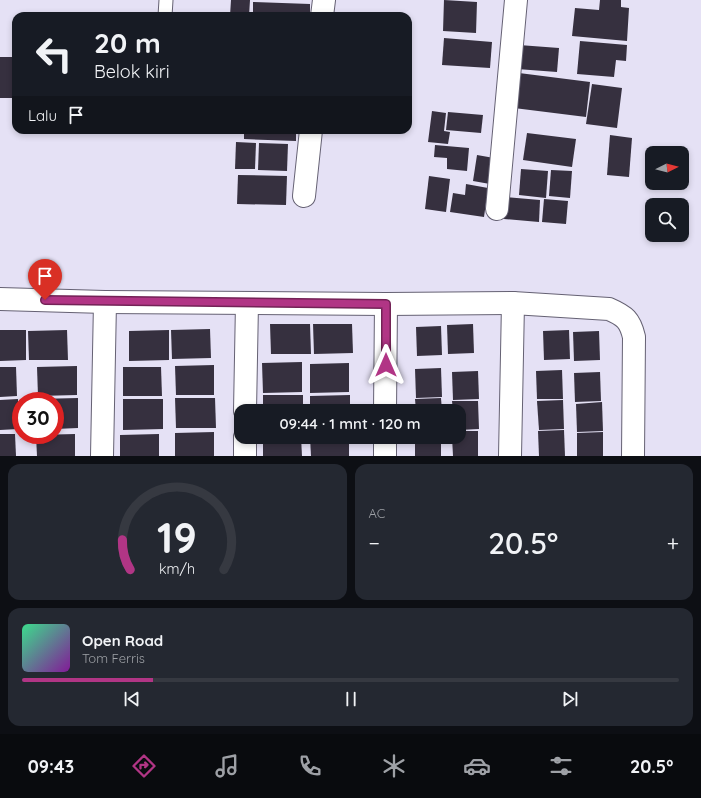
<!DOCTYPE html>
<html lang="id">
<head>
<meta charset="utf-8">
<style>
  body { margin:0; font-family:Quicksand,sans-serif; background:#242831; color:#f1f3f6; height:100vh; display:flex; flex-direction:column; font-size:15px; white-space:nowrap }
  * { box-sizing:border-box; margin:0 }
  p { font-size:13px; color:#9ea1a6 }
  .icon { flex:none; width:22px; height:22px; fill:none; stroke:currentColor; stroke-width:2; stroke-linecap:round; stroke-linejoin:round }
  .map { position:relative; height:456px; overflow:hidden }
  .side { display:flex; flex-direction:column; gap:8px; padding:8px; background:#0d0f14; flex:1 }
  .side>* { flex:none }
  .banner { position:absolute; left:12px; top:12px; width:400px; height:122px; border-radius:12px; box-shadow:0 2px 6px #0003; background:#171b24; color:#f1f3f6; overflow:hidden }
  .needle { width:26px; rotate:84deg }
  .fabs { position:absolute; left:645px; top:146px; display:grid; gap:8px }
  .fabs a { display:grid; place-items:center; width:44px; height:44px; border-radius:8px; background:#171b24; box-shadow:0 2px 6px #0003; font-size:20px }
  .speed { position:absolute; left:12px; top:392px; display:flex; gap:8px; font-size:20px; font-weight:700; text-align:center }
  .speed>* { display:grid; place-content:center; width:52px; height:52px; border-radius:50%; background:#171b24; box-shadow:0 2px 6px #0003; line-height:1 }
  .speed .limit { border:6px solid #d22; background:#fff; color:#111 }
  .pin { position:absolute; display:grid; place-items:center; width:34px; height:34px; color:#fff; margin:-41px -17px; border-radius:50% 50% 50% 0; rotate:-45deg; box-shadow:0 0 4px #0007 }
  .pin .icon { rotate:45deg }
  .me { position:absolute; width:44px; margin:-22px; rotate:0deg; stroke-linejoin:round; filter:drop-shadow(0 0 3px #0008) }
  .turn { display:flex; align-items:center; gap:14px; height:84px; padding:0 16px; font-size:18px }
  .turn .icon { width:52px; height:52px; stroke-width:2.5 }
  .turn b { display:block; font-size:28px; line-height:34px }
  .then { display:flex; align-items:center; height:38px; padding:0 16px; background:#0003; gap:8px; font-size:15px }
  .big { font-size:30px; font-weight:600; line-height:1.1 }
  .side .widget { flex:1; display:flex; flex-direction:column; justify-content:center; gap:6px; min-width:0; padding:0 14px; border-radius:12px; background:#242831 }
  .side .dial { align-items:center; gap:0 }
  .dial svg { height:104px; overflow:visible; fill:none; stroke:#363941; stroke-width:7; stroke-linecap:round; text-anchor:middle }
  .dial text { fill:#f1f3f6; stroke:none }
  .song { display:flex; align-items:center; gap:12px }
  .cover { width:48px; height:48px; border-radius:6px; background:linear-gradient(135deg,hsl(150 70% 55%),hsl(290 70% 35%)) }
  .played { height:4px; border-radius:2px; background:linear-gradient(90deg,#b13585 20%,#363941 20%) }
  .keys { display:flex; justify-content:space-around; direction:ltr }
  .heat { display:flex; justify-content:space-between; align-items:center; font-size:22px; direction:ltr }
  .side .tiles { flex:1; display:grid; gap:8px; grid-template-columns:1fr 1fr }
  .widget:last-child { grid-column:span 2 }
  .trip { position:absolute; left:234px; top:404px; width:232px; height:40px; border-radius:12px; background:#171b24; box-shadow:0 2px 6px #0003; font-weight:600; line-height:40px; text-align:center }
  .menu { display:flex; height:64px; justify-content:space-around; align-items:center; background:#090b0e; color:#9ea1a6 }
  .menu .icon { width:28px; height:28px }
  .menu .selected { color:#b13585 }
  .menu b { font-size:18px; color:#f1f3f6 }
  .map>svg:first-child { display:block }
  .building { fill:#36303f }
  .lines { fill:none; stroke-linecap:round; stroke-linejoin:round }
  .service-casing { stroke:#656173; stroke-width:15 }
  .minor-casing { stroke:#656173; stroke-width:24 }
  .service { stroke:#fff; stroke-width:13 }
  .minor { stroke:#fff; stroke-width:22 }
  .route-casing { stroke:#732256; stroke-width:10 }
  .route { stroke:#b13585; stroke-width:7 }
</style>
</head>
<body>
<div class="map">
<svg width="701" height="456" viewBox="0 0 701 456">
  <rect width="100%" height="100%" fill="#e5e1f5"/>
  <g class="building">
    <polygon points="231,0 250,0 249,16 230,16"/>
    <polygon points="444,0 477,2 476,33 443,31"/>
    <polygon points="600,0 621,0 621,7 629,8 627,41 572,36 575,8 599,10"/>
    <polygon points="253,2 310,4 310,16 253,16"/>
    <polygon points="444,38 492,42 490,68 442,65"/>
    <polygon points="580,41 627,45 626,61 616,60 614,77 577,74"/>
    <polygon points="519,45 559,48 557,72 517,69"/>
    <rect x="0" y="57" width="16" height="41"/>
    <polygon points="519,73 590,82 586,117 514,108"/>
    <polygon points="592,84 622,88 617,128 586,124"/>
    <polygon points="432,111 446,113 444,131 450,132 448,144 428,142"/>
    <polygon points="448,112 483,115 481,133 446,130"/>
    <polygon points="244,130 296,130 296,141 244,139"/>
    <polygon points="527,133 576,139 572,167 523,160"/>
    <polygon points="610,135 632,138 629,177 607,175"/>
    <polygon points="236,142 256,143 255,169 235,169"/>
    <polygon points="259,143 288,144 287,171 258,170"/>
    <polygon points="435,145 469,148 467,171 447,169 447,158 434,157"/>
    <polygon points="477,155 494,158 490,184 473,181"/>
    <polygon points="521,169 548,171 546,198 519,195"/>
    <polygon points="551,170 572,171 570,198 549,196"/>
    <polygon points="238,175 287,176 286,205 237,204"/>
    <polygon points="429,176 450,179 446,212 425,209"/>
    <polygon points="466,184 488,188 484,217 450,212 453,193 465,195"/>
    <polygon points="506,197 540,200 539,222 504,219"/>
    <polygon points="544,199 568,201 566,224 542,222"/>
    <polygon points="270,324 310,324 311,354 271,354"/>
    <polygon points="313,324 352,324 353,353 314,354"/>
    <polygon points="473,324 474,353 448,354 447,325"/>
    <polygon points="441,326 442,355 417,356 416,327"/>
    <polygon points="210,329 211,358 172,359 171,330"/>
    <polygon points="0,330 26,330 26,360 0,361"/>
    <polygon points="67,330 68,360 29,360 28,331"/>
    <polygon points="169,330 169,360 129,361 129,331"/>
    <polygon points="569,330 570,359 544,360 543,331"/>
    <polygon points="599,331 600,360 574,361 573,332"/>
    <polygon points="302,362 302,392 263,393 262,363"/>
    <polygon points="349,363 349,392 310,393 310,364"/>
    <polygon points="214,365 214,395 176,395 175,366"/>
    <polygon points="77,366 77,395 38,396 37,367"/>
    <polygon points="0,367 16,367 17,396 0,397"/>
    <polygon points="123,367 161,367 162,396 123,396"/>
    <polygon points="441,368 442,397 416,398 415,369"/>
    <polygon points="562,370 563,399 537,399 536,371"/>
    <polygon points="478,371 479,399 453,400 452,372"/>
    <polygon points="600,372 601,401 575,402 574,373"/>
    <rect x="263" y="395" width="40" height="16"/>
    <polygon points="350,395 350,411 310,411 310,396"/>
    <polygon points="78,398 78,428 55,429 55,401 38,401 38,399"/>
    <polygon points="175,398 215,398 216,428 176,428"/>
    <polygon points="441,398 442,411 416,411 415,399"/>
    <polygon points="18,399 18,429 0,430 0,400"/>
    <polygon points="123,399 163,399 163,429 123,430"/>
    <polygon points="563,400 564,429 539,430 537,401"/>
    <polygon points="452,401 478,401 479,429 459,430 459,411 453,411"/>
    <polygon points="602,402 603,431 577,432 576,404"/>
    <polygon points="564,430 565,456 539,456 538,431"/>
    <polygon points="459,431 478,431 478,456 453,456 452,437 459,437"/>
    <polygon points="214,432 214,456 175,456 175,433"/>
    <polygon points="603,432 603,456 577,456 577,433"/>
    <polygon points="0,434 15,434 16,456 0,456"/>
    <polygon points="75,434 75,456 37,456 36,435"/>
    <polygon points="159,434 159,456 120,456 120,435"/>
    <polygon points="263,437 301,437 302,456 263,456"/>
    <polygon points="310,437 349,437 349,456 311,456"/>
    <rect x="415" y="437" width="26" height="19"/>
  </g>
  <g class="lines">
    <defs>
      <polyline id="service" points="165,16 166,0"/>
      <g id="minor">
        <polyline points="322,16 324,0"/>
        <polyline points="304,196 311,130"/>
        <polyline points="497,209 516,0"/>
        <path d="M 0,299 L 105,302 L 386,304 L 513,303 L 609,309 C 625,316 630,320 634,337 L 633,456"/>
        <polyline points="245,411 247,303"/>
        <polyline points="385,411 386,304"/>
        <polyline points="102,456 105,302"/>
        <polyline points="245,456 245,437"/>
        <polyline points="385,456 385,437"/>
        <polyline points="510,456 513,303"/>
      </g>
    </defs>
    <use href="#service" class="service-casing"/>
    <use href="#minor" class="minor-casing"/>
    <use href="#service" class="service"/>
    <use href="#minor" class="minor"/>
  </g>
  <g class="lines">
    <defs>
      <polyline id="route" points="45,300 386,304 386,365"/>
    </defs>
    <use href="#route" class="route-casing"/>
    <use href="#route" class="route"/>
  </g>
</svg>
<div class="fabs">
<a><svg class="needle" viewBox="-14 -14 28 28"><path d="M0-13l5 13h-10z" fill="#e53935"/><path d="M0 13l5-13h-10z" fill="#9ea1a6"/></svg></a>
<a><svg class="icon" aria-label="search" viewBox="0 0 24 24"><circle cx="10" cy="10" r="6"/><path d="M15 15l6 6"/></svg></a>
</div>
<div class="speed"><div class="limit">30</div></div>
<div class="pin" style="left:45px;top:300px;background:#d93025"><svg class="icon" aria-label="arrive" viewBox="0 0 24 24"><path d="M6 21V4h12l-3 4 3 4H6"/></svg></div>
<svg class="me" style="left:386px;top:365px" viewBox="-20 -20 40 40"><path d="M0-17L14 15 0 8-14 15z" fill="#b13585" stroke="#fff" stroke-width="4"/></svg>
<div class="trip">09:44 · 1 mnt · 120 m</div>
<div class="banner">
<div class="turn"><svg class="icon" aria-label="left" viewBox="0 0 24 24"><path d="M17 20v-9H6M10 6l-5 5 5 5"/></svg><div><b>20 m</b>Belok kiri</div></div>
<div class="then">Lalu<svg class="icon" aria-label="arrive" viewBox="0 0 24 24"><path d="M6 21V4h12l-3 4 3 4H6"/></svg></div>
</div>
</div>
<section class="side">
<div class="tiles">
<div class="widget dial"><svg viewBox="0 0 100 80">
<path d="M14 69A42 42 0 1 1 86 69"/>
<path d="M14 69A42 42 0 0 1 8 46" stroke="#b13585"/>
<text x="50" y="56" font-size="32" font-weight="700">19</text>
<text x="50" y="72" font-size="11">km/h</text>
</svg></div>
<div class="widget"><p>AC</p>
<div class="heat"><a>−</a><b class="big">20.5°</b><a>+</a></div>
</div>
<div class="widget">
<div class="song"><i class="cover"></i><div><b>Open Road</b><p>Tom Ferris</p></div></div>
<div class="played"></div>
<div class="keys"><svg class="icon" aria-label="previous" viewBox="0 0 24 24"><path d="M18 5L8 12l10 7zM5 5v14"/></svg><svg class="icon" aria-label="pause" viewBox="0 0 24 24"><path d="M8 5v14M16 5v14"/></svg><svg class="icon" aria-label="next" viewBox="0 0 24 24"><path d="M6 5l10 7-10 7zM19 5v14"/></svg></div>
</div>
</div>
</section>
<nav class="menu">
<b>09:43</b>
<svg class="icon selected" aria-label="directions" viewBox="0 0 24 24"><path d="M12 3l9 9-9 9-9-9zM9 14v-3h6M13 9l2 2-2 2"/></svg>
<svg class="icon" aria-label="music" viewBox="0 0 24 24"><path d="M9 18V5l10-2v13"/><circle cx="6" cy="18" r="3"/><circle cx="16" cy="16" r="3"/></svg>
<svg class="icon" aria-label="phone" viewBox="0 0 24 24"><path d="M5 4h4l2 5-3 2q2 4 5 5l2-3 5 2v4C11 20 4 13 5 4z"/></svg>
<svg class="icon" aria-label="climate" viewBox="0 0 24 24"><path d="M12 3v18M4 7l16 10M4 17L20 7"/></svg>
<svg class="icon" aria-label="car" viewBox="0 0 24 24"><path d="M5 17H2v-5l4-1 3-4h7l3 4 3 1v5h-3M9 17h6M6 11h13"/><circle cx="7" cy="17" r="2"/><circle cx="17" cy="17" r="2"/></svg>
<svg class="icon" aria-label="filters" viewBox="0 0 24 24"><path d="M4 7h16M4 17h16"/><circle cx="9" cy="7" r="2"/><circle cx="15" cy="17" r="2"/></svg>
<b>20.5°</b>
</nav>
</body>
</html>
